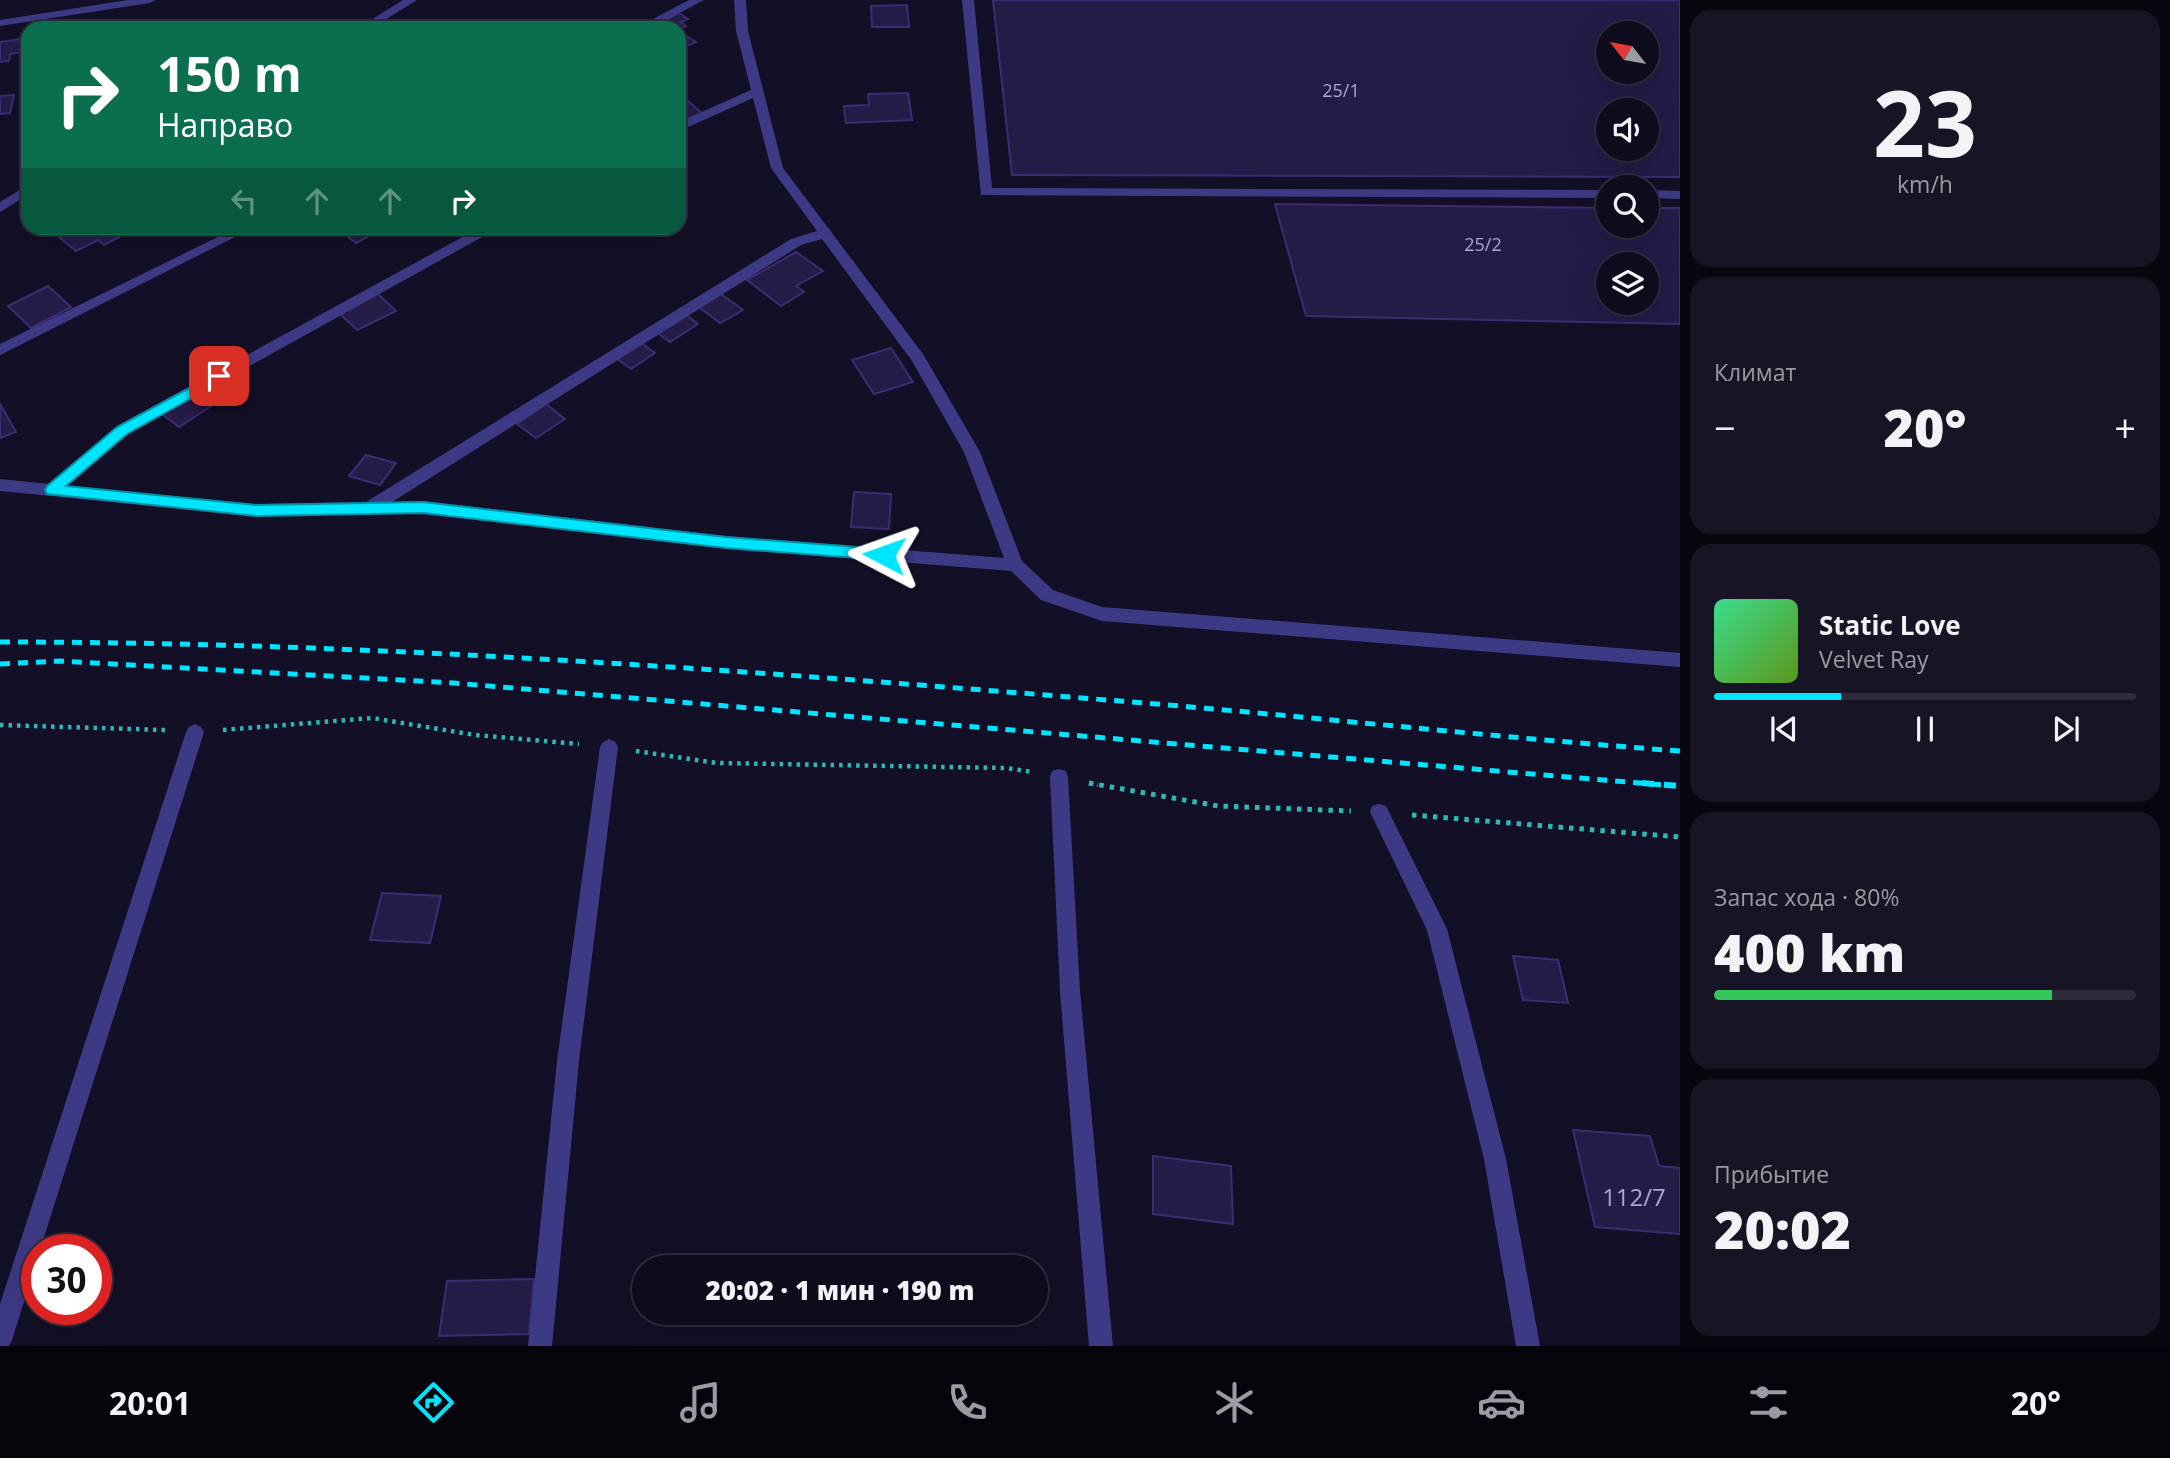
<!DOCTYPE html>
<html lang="ru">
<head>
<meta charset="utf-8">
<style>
  body { margin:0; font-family:"Open Sans",sans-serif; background:#171425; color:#f1f3f6; height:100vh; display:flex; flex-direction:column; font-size:26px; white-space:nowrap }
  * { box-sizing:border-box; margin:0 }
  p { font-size:23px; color:#9b9ba3 }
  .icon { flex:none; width:38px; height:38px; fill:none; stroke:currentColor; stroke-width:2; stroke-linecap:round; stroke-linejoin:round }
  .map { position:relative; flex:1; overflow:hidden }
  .side { display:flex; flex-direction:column; gap:10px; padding:10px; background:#08060f; width:490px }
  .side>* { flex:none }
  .guide { position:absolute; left:21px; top:21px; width:665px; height:214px; border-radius:21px; box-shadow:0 7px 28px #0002,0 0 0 2px #2e2b3b; background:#0b6e4f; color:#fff; overflow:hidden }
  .needle { width:46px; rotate:301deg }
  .buttons { position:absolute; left:1596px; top:21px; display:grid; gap:14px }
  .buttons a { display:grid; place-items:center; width:63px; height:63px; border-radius:50%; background:#0e0b1c; box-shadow:0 7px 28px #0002,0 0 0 2px #2e2b3b; font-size:35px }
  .speed { position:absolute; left:21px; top:1234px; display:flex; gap:14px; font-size:35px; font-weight:700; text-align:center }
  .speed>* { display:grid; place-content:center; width:91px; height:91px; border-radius:50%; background:#0e0b1c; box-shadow:0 7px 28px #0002,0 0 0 2px #2e2b3b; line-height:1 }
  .speed .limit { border:10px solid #d22; background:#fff; color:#111 }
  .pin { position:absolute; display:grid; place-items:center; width:60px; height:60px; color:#fff; margin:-30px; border-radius:14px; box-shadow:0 4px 10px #0006 }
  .me { position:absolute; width:77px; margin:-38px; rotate:274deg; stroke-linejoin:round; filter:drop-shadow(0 0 5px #0008) }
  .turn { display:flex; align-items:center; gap:24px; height:147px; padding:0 21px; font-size:32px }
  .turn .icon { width:91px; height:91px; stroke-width:2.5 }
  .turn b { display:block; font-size:49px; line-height:60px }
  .lanes { display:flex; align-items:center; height:66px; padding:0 21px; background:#0003; justify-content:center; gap:35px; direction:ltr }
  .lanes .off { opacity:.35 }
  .big { font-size:52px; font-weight:800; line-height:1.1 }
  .side .tile { flex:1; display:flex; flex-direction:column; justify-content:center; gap:10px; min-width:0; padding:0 24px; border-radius:21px; background:#171425 }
  .side .dial { align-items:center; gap:0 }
  .dial b { font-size:91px; line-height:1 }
  .song { display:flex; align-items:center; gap:21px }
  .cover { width:84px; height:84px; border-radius:10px; background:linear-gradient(135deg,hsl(150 70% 55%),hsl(90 70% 35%)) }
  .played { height:7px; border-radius:4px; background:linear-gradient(90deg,#00e5ff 30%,#2e2b3b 30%) }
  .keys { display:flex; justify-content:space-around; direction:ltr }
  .heat { display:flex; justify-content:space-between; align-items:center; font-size:38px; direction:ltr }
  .charge { height:10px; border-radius:5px; background:linear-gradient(90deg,#34c759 80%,#2e2b3b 0) }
  .trip { position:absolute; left:632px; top:1255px; width:416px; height:70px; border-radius:35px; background:#0e0b1c; box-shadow:0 7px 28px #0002,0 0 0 2px #2e2b3b; font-weight:800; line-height:70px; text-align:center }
  .tab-bar { display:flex; height:112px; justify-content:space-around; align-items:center; background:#06040b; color:#9b9ba3 }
  .tab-bar .icon { width:49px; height:49px }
  .tab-bar .on { color:#00e5ff }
  .tab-bar b { font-size:32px; color:#f1f3f6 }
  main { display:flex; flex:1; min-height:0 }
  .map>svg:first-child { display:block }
  .building { fill:#241b47; stroke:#3b2d73; stroke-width:2; fill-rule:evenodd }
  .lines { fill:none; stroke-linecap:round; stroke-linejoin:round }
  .path-far1 { stroke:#2fb8b0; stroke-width:4.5; stroke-dasharray:3.5 5; stroke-linecap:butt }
  .path { stroke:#2fb8b0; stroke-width:5; stroke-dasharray:4.5 6; stroke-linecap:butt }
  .minor { fill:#3d3a85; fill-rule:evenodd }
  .rail-far1 { stroke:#00e5ff; stroke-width:5; stroke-dasharray:10 8; stroke-linecap:butt }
  .rail { stroke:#00e5ff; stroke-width:6; stroke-dasharray:12 10; stroke-linecap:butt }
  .route { fill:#00e5ff; stroke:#0095a6; stroke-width:2 }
  .labels { text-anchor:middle; stroke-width:7; stroke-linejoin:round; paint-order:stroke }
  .far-number-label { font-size:18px; fill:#aca6d1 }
  .near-number-label { font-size:24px; fill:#aca6d1 }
</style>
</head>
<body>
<main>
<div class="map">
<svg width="1680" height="1346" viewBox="0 0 1680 1346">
  <rect width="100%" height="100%" fill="#130f26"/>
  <g class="building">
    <path d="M 993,0 L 1680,0 L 1680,177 L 1012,175 ZM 1608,33 L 1647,33 L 1647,72 L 1608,72 ZM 1608,110 L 1647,110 L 1647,149 L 1608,149 Z"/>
    <polygon points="907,5 909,27 872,27 871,6"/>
    <polygon points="679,13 688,19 680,22 686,26 679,29 648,28"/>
    <polygon points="679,32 696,42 679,50"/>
    <polygon points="28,38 28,51 10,54 9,61 0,62 0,42"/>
    <polygon points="908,93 912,120 846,123 844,106 869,105 868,94"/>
    <polygon points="14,95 10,113 0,114 0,96"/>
    <polygon points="681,95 703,114 679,124"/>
    <path d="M 1275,204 L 1608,208 L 1608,226 L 1647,226 L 1647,208 L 1680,208 L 1680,324 L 1306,316 ZM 1608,264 L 1647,264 L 1647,303 L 1608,303 Z"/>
    <polygon points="62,228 117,228 125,234 104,245 98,240 76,251 53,232"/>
    <polygon points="353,228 384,228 356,243 343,233"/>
    <polygon points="796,252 823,271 796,286 804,292 781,306 747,280"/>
    <polygon points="48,286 71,307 31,328 8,306"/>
    <polygon points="378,294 396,311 357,330 339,313"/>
    <polygon points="721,294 743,310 720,323 699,307"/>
    <polygon points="685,314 698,324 670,342 656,332"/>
    <polygon points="640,342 655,353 631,369 616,358"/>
    <polygon points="891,348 913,382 874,394 852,360"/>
    <polygon points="217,380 233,392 179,427 162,414"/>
    <polygon points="0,404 16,432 0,438"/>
    <polygon points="546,404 565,419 536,438 517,424"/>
    <polygon points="366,455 396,463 380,485 349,476"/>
    <polygon points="854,492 891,494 889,529 851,527"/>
    <polygon points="382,893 441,896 430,943 370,940"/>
    <polygon points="1513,956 1558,960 1568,1003 1523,1000"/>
    <polygon points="1573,1130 1650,1136 1659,1166 1680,1168 1680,1234 1595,1227"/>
    <polygon points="1153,1156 1231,1166 1233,1224 1153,1214"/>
    <polygon points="534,1279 529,1334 439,1336 447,1281"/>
  </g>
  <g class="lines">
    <g class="path-far1">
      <polyline points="0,725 165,730"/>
      <polyline points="223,730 372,718 475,735 579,744"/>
      <polyline points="636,751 717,763 1006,768 1032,772"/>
      <polyline points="1089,783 1098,785"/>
    </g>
    <g class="path">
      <polyline points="1089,783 1218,806 1351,811"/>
      <polyline points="1412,815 1680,837"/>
    </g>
    <g class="minor">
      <polygon points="128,0 156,0 150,3 0,26 0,20"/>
      <polygon points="403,0 417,0 372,28 358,28"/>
      <polygon points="689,0 704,0 651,28 636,28"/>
      <path d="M 734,0 L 746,0 L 748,31 L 783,168 L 923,354 L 980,452 L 1022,561 L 1053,590 L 1102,607 L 1680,653 L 1680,667 L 1102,621 L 1041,600 L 1011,571 L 726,548 L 423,513 L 257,516 L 0,491 L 0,479 L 49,484 L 117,426 L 479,228 L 494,228 L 493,231 L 127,434 L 67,486 L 257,504 L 366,502 L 791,239 L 817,231 L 771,168 L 753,98 L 679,131 L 679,122 L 751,90 L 736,31 ZM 822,239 L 912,361 L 964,452 L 1004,558 L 726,536 L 423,501 L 392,502 L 801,245 Z"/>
      <polygon points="962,0 974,0 992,188 1608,190 1608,198 981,195"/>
      <polygon points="28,185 28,195 0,212 0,202"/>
      <polygon points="1647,190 1680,191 1680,199 1647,198"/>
      <polygon points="236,228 253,228 0,355 0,344"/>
      <polygon points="195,724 201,727 204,732 40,1250 37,1250 37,1261 12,1340 9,1346 0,1346 0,1304 186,732 189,727"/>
      <polygon points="609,739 615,742 618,747 579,1061 552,1346 528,1346 557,1061 600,747 603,742"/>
      <polygon points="1059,769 1066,771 1068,777 1080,991 1113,1346 1089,1346 1060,991 1050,777 1052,771"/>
      <polygon points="1379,804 1386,806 1447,929 1506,1159 1540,1346 1516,1346 1484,1159 1427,930 1370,812 1372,806"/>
    </g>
    <g class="rail-far1">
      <path d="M 0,642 C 369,642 739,670 1107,700 C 1298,715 1489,737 1680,751"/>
      <polyline points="0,664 60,661 454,683 1663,785"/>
    </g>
    <polyline class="rail" points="1642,783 1680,786"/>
  </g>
  <polygon class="route" points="219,372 226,376 224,380 127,434 66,486 257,505 423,502 726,537 884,549 891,555 884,560 726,548 423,513 257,516 47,494 45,490 47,486 117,427"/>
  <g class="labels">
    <g class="far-number-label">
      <text x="1341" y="97">25/1</text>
      <text x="1483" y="251">25/2</text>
    </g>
    <g class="near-number-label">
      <text x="1634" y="1206">112/7</text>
    </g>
  </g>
</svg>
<div class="buttons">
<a><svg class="needle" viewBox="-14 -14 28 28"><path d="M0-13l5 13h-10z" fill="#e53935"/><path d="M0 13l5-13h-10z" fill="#9b9ba3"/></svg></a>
<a><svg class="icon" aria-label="sound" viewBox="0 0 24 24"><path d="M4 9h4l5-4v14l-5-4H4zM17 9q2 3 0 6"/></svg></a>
<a><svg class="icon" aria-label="search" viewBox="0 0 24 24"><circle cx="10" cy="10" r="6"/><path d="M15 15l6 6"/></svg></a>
<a><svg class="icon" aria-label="layers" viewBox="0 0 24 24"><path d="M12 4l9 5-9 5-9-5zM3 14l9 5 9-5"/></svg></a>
</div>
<div class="speed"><div class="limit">30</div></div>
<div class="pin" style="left:219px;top:376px;background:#d93025"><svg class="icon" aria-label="arrive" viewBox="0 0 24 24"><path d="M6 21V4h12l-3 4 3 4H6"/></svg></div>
<svg class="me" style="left:884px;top:555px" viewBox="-20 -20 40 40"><path d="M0-17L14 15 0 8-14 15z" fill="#00e5ff" stroke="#fff" stroke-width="4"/></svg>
<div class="trip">20:02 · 1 мин · 190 m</div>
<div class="guide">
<div class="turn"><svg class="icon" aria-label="right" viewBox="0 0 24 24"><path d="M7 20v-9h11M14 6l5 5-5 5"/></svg><div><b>150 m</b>Направо</div></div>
<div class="lanes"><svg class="icon off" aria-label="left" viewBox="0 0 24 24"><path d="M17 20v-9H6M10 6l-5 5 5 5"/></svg><svg class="icon off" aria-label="ahead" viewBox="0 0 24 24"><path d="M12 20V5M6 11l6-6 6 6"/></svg><svg class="icon off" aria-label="ahead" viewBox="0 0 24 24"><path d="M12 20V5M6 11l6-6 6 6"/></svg><svg class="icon" aria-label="right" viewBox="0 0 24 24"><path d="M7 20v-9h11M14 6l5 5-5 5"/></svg></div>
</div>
</div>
<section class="side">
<div class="tile dial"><b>23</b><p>km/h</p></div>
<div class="tile"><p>Климат</p>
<div class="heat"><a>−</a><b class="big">20°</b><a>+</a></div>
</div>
<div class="tile">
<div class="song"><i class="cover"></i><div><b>Static Love</b><p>Velvet Ray</p></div></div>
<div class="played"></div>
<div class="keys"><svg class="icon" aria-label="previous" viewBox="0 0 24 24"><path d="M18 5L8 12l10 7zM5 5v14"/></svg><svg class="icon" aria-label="pause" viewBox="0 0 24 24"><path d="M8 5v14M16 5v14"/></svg><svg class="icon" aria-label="next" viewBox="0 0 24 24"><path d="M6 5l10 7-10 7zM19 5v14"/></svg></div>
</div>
<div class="tile"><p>Запас хода · 80%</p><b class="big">400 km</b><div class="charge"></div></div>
<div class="tile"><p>Прибытие</p><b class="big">20:02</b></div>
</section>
</main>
<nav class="tab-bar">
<b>20:01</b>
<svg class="icon on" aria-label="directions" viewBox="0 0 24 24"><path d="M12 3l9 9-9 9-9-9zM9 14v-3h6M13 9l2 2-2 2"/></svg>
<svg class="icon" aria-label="music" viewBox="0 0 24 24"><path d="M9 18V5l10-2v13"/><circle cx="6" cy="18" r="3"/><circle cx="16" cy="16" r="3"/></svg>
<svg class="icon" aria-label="phone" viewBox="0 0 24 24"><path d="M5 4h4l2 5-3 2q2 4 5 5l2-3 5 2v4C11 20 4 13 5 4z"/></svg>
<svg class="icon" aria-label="climate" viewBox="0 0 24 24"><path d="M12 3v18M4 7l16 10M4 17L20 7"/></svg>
<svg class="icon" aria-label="car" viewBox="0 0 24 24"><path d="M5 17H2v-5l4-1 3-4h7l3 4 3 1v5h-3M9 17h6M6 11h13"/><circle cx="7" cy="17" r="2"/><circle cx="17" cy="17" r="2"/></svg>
<svg class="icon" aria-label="filters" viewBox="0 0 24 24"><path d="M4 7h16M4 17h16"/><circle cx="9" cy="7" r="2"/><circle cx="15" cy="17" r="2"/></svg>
<b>20°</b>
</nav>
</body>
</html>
